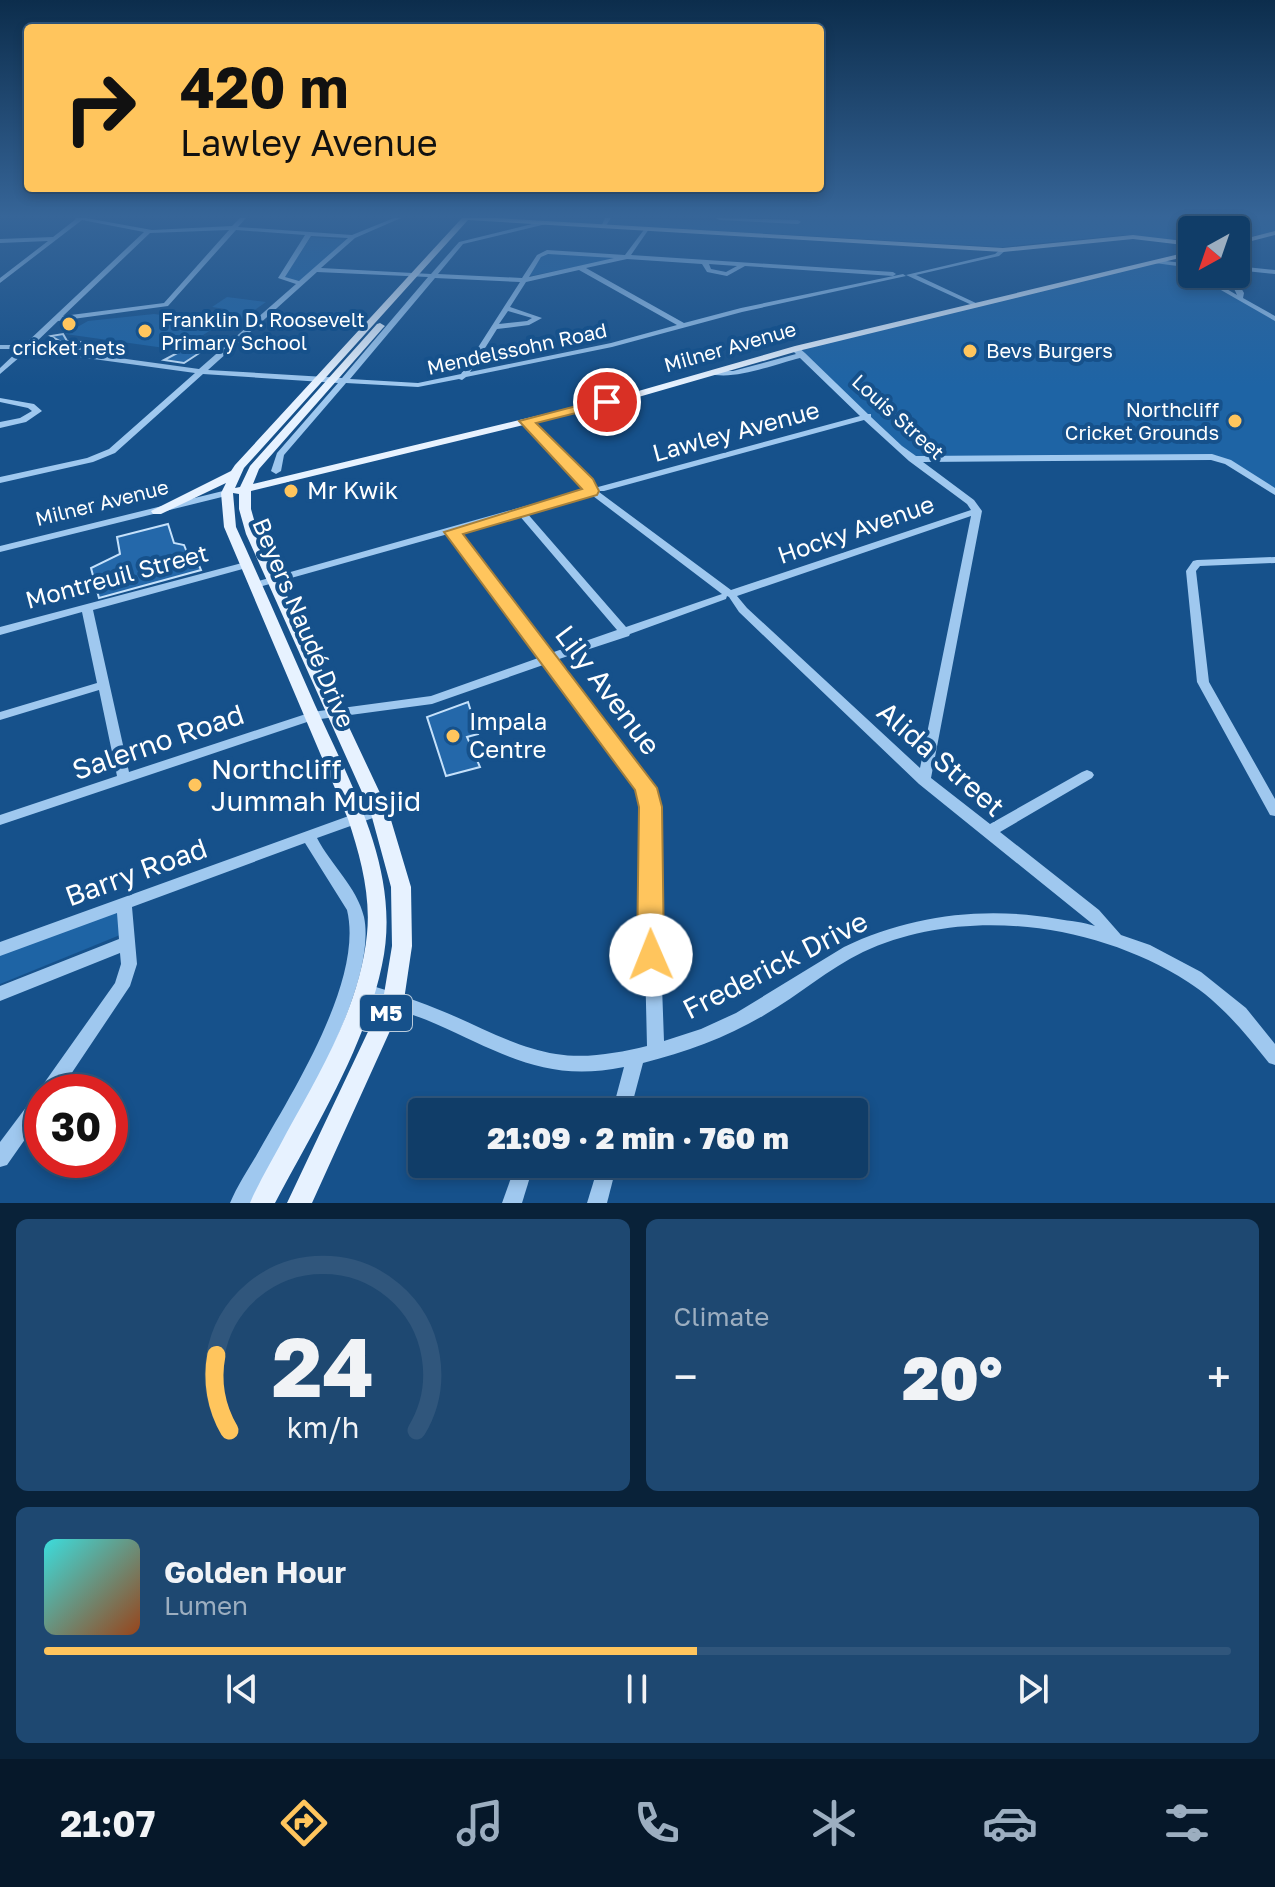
<!DOCTYPE html>
<html lang="en">
<head>
<meta charset="utf-8">
<style>
  body { margin:0; font-family:"Golos Text",sans-serif; background:#1e4871; color:#f1f3f6; height:100vh; display:flex; flex-direction:column; font-size:30px; white-space:nowrap }
  * { box-sizing:border-box; margin:0 }
  p { font-size:26px; color:#9caec0 }
  .icon { flex:none; width:44px; height:44px; fill:none; stroke:currentColor; stroke-width:2; stroke-linecap:round; stroke-linejoin:round }
  .map { position:relative; height:1203px; overflow:hidden }
  .details { display:flex; flex-direction:column; gap:16px; padding:16px; background:#092239; flex:1 }
  .details>* { flex:none }
  .top-card { position:absolute; left:24px; top:24px; width:800px; height:168px; border-radius:8px; box-shadow:0 4px 12px #0003,0 0 0 2px #30567c; background:#ffc55d; color:#111; overflow:hidden }
  .needle { width:52px; rotate:220deg }
  .tools { position:absolute; left:1178px; top:216px; display:grid; gap:16px }
  .tools a { display:grid; place-items:center; width:72px; height:72px; border-radius:8px; background:#103d68; box-shadow:0 4px 12px #0003,0 0 0 2px #30567c; font-size:40px }
  .speed { position:absolute; left:24px; top:1074px; display:flex; gap:16px; font-size:40px; font-weight:700; text-align:center }
  .speed>* { display:grid; place-content:center; width:104px; height:104px; border-radius:50%; background:#103d68; box-shadow:0 4px 12px #0003,0 0 0 2px #30567c; line-height:1 }
  .speed .limit { border:12px solid #d22; background:#fff; color:#111 }
  .pin { position:absolute; display:grid; place-items:center; width:68px; height:68px; color:#fff; margin:-34px; border:4px solid #fff; border-radius:50%; box-shadow:0 2px 8px #0007 }
  .me { position:absolute; width:88px; margin:-44px; rotate:359deg; stroke-linejoin:round; filter:drop-shadow(0 0 6px #0008) }
  .turn { display:flex; align-items:center; gap:28px; height:168px; padding:0 24px; font-size:36px }
  .turn .icon { width:104px; height:104px; stroke-width:2.5 }
  .turn b { display:block; font-size:56px; line-height:68px }
  .big { font-size:60px; font-weight:800; line-height:1.1 }
  .details .tile { flex:1; display:flex; flex-direction:column; justify-content:center; gap:12px; min-width:0; padding:0 28px; border-radius:12px; background:#1e4871 }
  .details .dial { align-items:center; gap:0 }
  .dial svg { height:208px; overflow:visible; fill:none; stroke:#30567c; stroke-width:7; stroke-linecap:round; text-anchor:middle }
  .dial text { fill:#f1f3f6; stroke:none }
  .song { display:flex; align-items:center; gap:24px }
  .cover { width:96px; height:96px; border-radius:12px; background:linear-gradient(135deg,hsl(180 70% 55%),hsl(20 70% 35%)) }
  .played { height:8px; border-radius:4px; background:linear-gradient(90deg,#ffc55d 55%,#30567c 55%) }
  .keys { display:flex; justify-content:space-around; direction:ltr }
  .heat { display:flex; justify-content:space-between; align-items:center; font-size:44px; direction:ltr }
  .details .tiles { flex:1; display:grid; gap:16px; grid-template-columns:1fr 1fr }
  .tile:last-child { grid-column:span 2 }
  .trip { position:absolute; left:408px; top:1098px; width:460px; height:80px; border-radius:8px; background:#103d68; box-shadow:0 4px 12px #0003,0 0 0 2px #30567c; font-weight:800; line-height:80px; text-align:center }
  .dock { display:flex; height:128px; justify-content:space-around; align-items:center; background:#06182a; color:#9caec0 }
  .dock .icon { width:56px; height:56px }
  .dock .selected { color:#ffc55d }
  .dock b { font-size:36px; color:#f1f3f6 }
  .map>svg:first-child { display:block }
  .green { fill:#1e64a5 }
  .building { fill:#2468aa; stroke:#c5e1fb; stroke-width:2 }
  .lines { fill:none; stroke-linecap:round; stroke-linejoin:round }
  .minor { fill:#9fc8ef; fill-rule:evenodd }
  .major { fill:#e7f2ff; fill-rule:evenodd }
  .route { fill:#ffc55d; stroke:#a6803c; stroke-width:2 }
  .poi-dot { fill:#ffc55d; stroke:#16518b; stroke-width:3 }
  .labels { text-anchor:middle; stroke-width:8; stroke-linejoin:round; paint-order:stroke }
  .far-poi-label { font-size:20px; fill:#fff; stroke:#16518b; text-anchor:start }
  .far-street-label { font-size:20px; fill:#fff; stroke:#16518b }
  .shield { fill:#16518b; stroke:#b9cbdc; stroke-width:2 }
  .shield-label { font-size:22px; font-weight:bold; fill:#fff }
  .street-label { font-size:24px; fill:#fff; stroke:#16518b }
  .poi-label { font-size:24px; fill:#fff; stroke:#16518b; text-anchor:start }
  .near-street-label { font-size:28px; fill:#fff; stroke:#16518b }
  .near-poi-label { font-size:28px; fill:#fff; stroke:#16518b; text-anchor:start }
</style>
</head>
<body>
<div class="map">
<svg width="1275" height="1203" viewBox="0 0 1275 1203">
  <rect width="100%" height="100%" fill="#16518b"/>
  <g class="green">
    <polygon points="495,218 789,221 790,218 1275,218 1275,231 1236,240 1236,230 1192,230 1192,243 1124,235 1002,247"/>
    <polygon points="311,237 346,240 301,281 283,279"/>
    <polygon points="547,252 619,258 530,276 539,256"/>
    <polygon points="1157,262 1180,265 1275,319 1275,492 1216,457 912,459 795,349"/>
    <polygon points="227,297 266,302 242,319 216,315 225,309 212,307"/>
    <polygon points="154,314 207,321 210,322 206,327 211,330 179,350 65,334 88,321"/>
    <polygon points="117,905 120,935 0,984 0,948"/>
  </g>
  <g class="building">
    <polygon points="63,334 67,341 107,344 97,351 58,346 63,343 51,336"/>
    <polygon points="194,344 210,346 184,363 164,360"/>
    <polygon points="168,524 174,543 184,545 192,565 198,563 201,570 99,598 91,568 120,554 117,537"/>
    <polygon points="468,702 478,734 467,737 480,767 446,776 427,717"/>
  </g>
  <g class="lines">
    <g class="minor">
      <path d="M 75,218 L 86,218 L 152,230 L 232,226 L 240,218 L 246,218 L 238,227 L 352,235 L 394,218 L 401,218 L 355,238 L 321,268 L 431,274 L 459,242 L 544,221 L 546,224 L 463,244 L 438,274 L 522,278 L 537,255 L 547,250 L 625,255 L 646,227 L 649,229 L 631,255 L 893,272 L 896,274 L 893,276 L 745,266 L 727,276 L 707,272 L 702,264 L 627,259 L 586,268 L 684,323 L 741,308 L 903,274 L 906,276 L 742,312 L 612,347 L 466,377 L 462,380 L 459,379 L 418,387 L 346,383 L 284,455 L 281,471 L 276,474 L 271,471 L 277,453 L 338,383 L 203,374 L 115,453 L 93,462 L 0,483 L 0,477 L 87,458 L 109,449 L 195,373 L 28,350 L 0,374 L 0,368 L 20,349 L 0,349 L 0,345 L 24,345 L 144,232 L 82,220 L 0,283 L 0,278 L 48,241 L 0,243 L 0,239 L 53,237 L 76,219 ZM 229,230 L 164,303 L 63,316 L 150,233 ZM 236,230 L 305,235 L 278,278 L 296,284 L 199,369 L 32,346 L 58,321 L 168,306 ZM 311,236 L 348,238 L 299,281 L 285,277 ZM 548,254 L 614,258 L 529,277 L 541,257 ZM 709,264 L 737,266 L 726,272 L 711,269 ZM 579,270 L 677,325 L 611,343 L 470,372 L 497,329 L 529,325 L 542,318 L 510,307 L 526,282 ZM 317,272 L 428,277 L 342,378 L 208,370 ZM 435,278 L 520,282 L 461,374 L 418,383 L 350,379 ZM 508,311 L 532,318 L 527,321 L 499,324 Z"/>
      <polygon points="605,218 611,218 605,227 601,227"/>
      <polygon points="716,218 798,220 801,222 798,224 719,220"/>
      <polygon points="1001,249 1006,250 999,256 916,275 978,304 978,306 974,306 906,275 995,254"/>
      <polygon points="1157,260 1192,264 1192,268 1155,263 1155,261"/>
      <polygon points="1236,266 1275,270 1275,274 1236,270"/>
      <polygon points="1193,274 1201,274 1237,295 1227,274 1233,274 1244,293 1243,298 1275,316 1275,321"/>
      <path d="M 792,347 L 798,347 L 805,353 L 868,414 L 871,414 L 871,417 L 902,446 L 916,456 L 1212,454 L 1231,460 L 1275,488 L 1275,495 L 1225,464 L 1211,460 L 923,462 L 974,500 L 982,511 L 931,778 L 990,824 L 1082,772 L 1087,770 L 1092,772 L 1094,775 L 1092,778 L 1000,832 L 1099,910 L 1121,935 L 1150,945 L 1201,972 L 1246,1008 L 1275,1044 L 1275,1065 L 1269,1063 C 1245,1033 1221,1003 1188,982 C 1096,923 964,905 863,952 C 828,969 799,995 766,1014 C 728,1037 686,1052 643,1063 L 630,1112 L 612,1112 L 624,1067 C 546,1083 504,1054 436,1024 C 411,1013 385,1006 360,996 L 358,991 L 360,986 L 366,984 C 393,992 421,1002 447,1013 C 483,1028 517,1048 556,1054 C 586,1059 618,1053 647,1046 L 641,794 L 635,781 L 546,664 L 432,704 L 313,720 L 0,825 L 0,815 L 117,776 L 99,690 L 0,720 L 0,712 L 97,683 L 82,612 L 0,635 L 0,627 L 242,563 L 250,563 L 251,565 L 250,567 L 93,610 L 129,772 L 312,712 L 431,696 L 541,657 L 448,534 L 259,587 L 255,588 L 250,585 L 251,583 L 586,489 L 523,423 L 523,419 L 529,419 L 595,488 L 596,491 L 599,492 L 731,590 L 971,510 L 967,504 L 909,461 L 864,420 L 604,491 L 598,491 L 596,489 L 598,487 L 860,416 L 800,358 C 775,364 731,382 708,373 L 712,371 L 733,371 L 796,354 L 791,349 ZM 591,494 L 593,496 L 722,594 L 626,627 L 526,512 ZM 518,514 L 617,630 L 551,653 L 457,532 ZM 971,516 L 920,768 L 747,608 L 737,596 ZM 727,596 L 729,597 L 739,612 L 919,784 L 1095,926 C 1083,922 1070,921 1058,919 C 985,906 910,915 844,947 L 736,1013 L 701,1029 L 664,1041 L 655,794 L 646,775 L 556,660 L 629,636 L 630,634 L 726,599 Z"/>
      <polygon points="0,398 34,404 42,411 26,422 0,428 0,422 20,418 32,411 28,408 0,402"/>
      <polygon points="227,490 232,493 230,495 0,552 0,546"/>
      <polygon points="1275,557 1275,563 1200,566 1196,571 1209,682 1275,799 1275,816 1270,815 1197,682 1186,571 1193,561 1197,560"/>
      <path d="M 379,805 L 384,806 L 386,810 L 384,814 L 317,838 C 331,865 357,887 364,917 C 379,988 285,1139 251,1203 L 230,1203 C 238,1184 250,1167 260,1149 C 293,1091 364,979 347,910 L 305,843 L 132,907 L 137,964 L 130,986 L 59,1092 L 42,1092 L 42,1115 L 7,1165 L 0,1167 L 0,1142 L 36,1094 L 39,1092 L 42,1086 L 115,983 L 121,964 L 120,953 L 0,1001 L 0,986 L 119,939 L 117,913 L 0,956 L 0,942 Z"/>
      <polygon points="516,1164 534,1164 522,1203 502,1203"/>
      <polygon points="599,1164 617,1164 607,1203 587,1203"/>
    </g>
    <g class="major">
      <path d="M 462,218 L 497,218 L 1003,248 L 1133,235 L 1192,242 L 1192,246 L 1133,239 L 1003,252 L 468,220 L 244,468 L 235,488 L 240,487 L 250,466 L 377,324 L 380,323 L 385,326 L 383,328 L 259,469 L 253,484 L 628,394 L 795,346 L 1192,251 L 1192,255 L 798,351 L 635,398 L 251,491 L 251,509 L 258,534 L 388,810 L 411,887 L 412,946 L 404,1000 L 312,1203 L 287,1203 L 383,1000 L 392,946 L 391,887 L 370,810 L 246,534 L 239,509 L 239,494 L 233,493 L 236,527 C 263,586 289,646 315,705 C 352,787 402,873 382,965 C 365,1048 314,1129 275,1203 L 250,1203 C 260,1179 275,1156 287,1132 C 321,1071 360,1005 367,934 C 371,895 360,855 348,819 L 224,527 L 221,493 L 226,483 L 161,514 L 153,514 L 151,511 L 231,471 L 235,465 Z"/>
      <polygon points="1275,231 1275,235 1236,245 1236,241"/>
    </g>
  </g>
  <linearGradient id="sky" x2="0" y2="1"><stop stop-color="#0c2d4c"/><stop offset="0.56" stop-color="#366598"/><stop offset="1" stop-color="#366598" stop-opacity="0"/></linearGradient>
  <rect width="1275" height="386" fill="url(#sky)"/>
  <polygon class="route" points="607,398 612,399 612,404 536,423 593,479 599,491 597,495 463,534 657,788 662,807 664,955 660,963 651,966 641,963 637,955 639,807 635,790 444,532 582,489 519,421"/>
  <g class="poi-dot">
    <circle cx="69" cy="324" r="8"/>
    <circle cx="145" cy="331" r="8"/>
    <circle cx="970" cy="351" r="8"/>
    <circle cx="1235" cy="421" r="8"/>
    <circle cx="291" cy="491" r="8"/>
    <circle cx="453" cy="736" r="8"/>
    <circle cx="195" cy="785" r="8"/>
  </g>
  <g class="labels">
    <g class="far-poi-label">
      <text x="161" y="327">Franklin D. Roosevelt<tspan x="161" dy="23">Primary School</tspan></text>
      <text x="69" y="355" text-anchor="middle">cricket nets</text>
      <text x="986" y="358">Bevs Burgers</text>
      <text x="1219" y="417" text-anchor="end">Northcliff<tspan x="1219" dy="23">Cricket Grounds</tspan></text>
    </g>
    <g class="far-street-label">
      <text transform="translate(730 347) rotate(-16)" y="7">Milner Avenue</text>
      <text transform="translate(517 349) rotate(-12)" y="7">Mendelssohn Road</text>
      <text transform="translate(898 417) rotate(42)" y="7">Louis Street</text>
      <text transform="translate(102 503) rotate(-14)" y="7">Milner Avenue</text>
    </g>
    <rect class="shield" x="360" y="995" width="52" height="36" rx="6"/>
    <g class="shield-label">
      <text x="386" y="1021">M5</text>
    </g>
    <g class="street-label">
      <text transform="translate(736 432) rotate(-15)" y="8">Lawley Avenue</text>
      <text transform="translate(856 530) rotate(-19)" y="8">Hocky Avenue</text>
      <text transform="translate(117 577) rotate(-15)" y="8">Montreuil Street</text>
      <text transform="translate(303 623) rotate(67)" y="8">Beyers Naudé Drive</text>
    </g>
    <g class="poi-label">
      <text x="307" y="499">Mr Kwik</text>
      <text x="469" y="730">Impala<tspan x="469" dy="28">Centre</tspan></text>
    </g>
    <g class="near-street-label">
      <text transform="translate(608 690) rotate(53)" y="10">Lily Avenue</text>
      <text transform="translate(158 742) rotate(-19)" y="10">Salerno Road</text>
      <text transform="translate(941 759) rotate(41)" y="10">Alida Street</text>
      <text transform="translate(136 872) rotate(-20)" y="10">Barry Road</text>
      <text transform="translate(775 965) rotate(-27)" y="10">Frederick Drive</text>
    </g>
    <g class="near-poi-label">
      <text x="211" y="779">Northcliff<tspan x="211" dy="32">Jummah Musjid</tspan></text>
    </g>
  </g>
</svg>
<div class="tools">
<a><svg class="needle" viewBox="-14 -14 28 28"><path d="M0-13l5 13h-10z" fill="#e53935"/><path d="M0 13l5-13h-10z" fill="#9caec0"/></svg></a>
</div>
<div class="speed"><div class="limit">30</div></div>
<div class="pin" style="left:607px;top:402px;background:#d93025"><svg class="icon" aria-label="arrive" viewBox="0 0 24 24"><path d="M6 21V4h12l-3 4 3 4H6"/></svg></div>
<svg class="me" style="left:651px;top:955px" viewBox="-20 -20 40 40"><circle r="19" fill="#fff"/><path d="M0-13L10 11 0 6-10 11z" fill="#ffc55d"/></svg>
<div class="trip">21:09 · 2 min · 760 m</div>
<div class="top-card">
<div class="turn"><svg class="icon" aria-label="right" viewBox="0 0 24 24"><path d="M7 20v-9h11M14 6l5 5-5 5"/></svg><div><b>420 m</b>Lawley Avenue</div></div>
</div>
</div>
<section class="details">
<div class="tiles">
<div class="tile dial"><svg viewBox="0 0 100 80">
<path d="M14 69A42 42 0 1 1 86 69"/>
<path d="M14 69A42 42 0 0 1 9 40" stroke="#ffc55d"/>
<text x="50" y="56" font-size="32" font-weight="700">24</text>
<text x="50" y="72" font-size="11">km/h</text>
</svg></div>
<div class="tile"><p>Climate</p>
<div class="heat"><a>−</a><b class="big">20°</b><a>+</a></div>
</div>
<div class="tile">
<div class="song"><i class="cover"></i><div><b>Golden Hour</b><p>Lumen</p></div></div>
<div class="played"></div>
<div class="keys"><svg class="icon" aria-label="previous" viewBox="0 0 24 24"><path d="M18 5L8 12l10 7zM5 5v14"/></svg><svg class="icon" aria-label="pause" viewBox="0 0 24 24"><path d="M8 5v14M16 5v14"/></svg><svg class="icon" aria-label="next" viewBox="0 0 24 24"><path d="M6 5l10 7-10 7zM19 5v14"/></svg></div>
</div>
</div>
</section>
<nav class="dock">
<b>21:07</b>
<svg class="icon selected" aria-label="directions" viewBox="0 0 24 24"><path d="M12 3l9 9-9 9-9-9zM9 14v-3h6M13 9l2 2-2 2"/></svg>
<svg class="icon" aria-label="music" viewBox="0 0 24 24"><path d="M9 18V5l10-2v13"/><circle cx="6" cy="18" r="3"/><circle cx="16" cy="16" r="3"/></svg>
<svg class="icon" aria-label="phone" viewBox="0 0 24 24"><path d="M5 4h4l2 5-3 2q2 4 5 5l2-3 5 2v4C11 20 4 13 5 4z"/></svg>
<svg class="icon" aria-label="climate" viewBox="0 0 24 24"><path d="M12 3v18M4 7l16 10M4 17L20 7"/></svg>
<svg class="icon" aria-label="car" viewBox="0 0 24 24"><path d="M5 17H2v-5l4-1 3-4h7l3 4 3 1v5h-3M9 17h6M6 11h13"/><circle cx="7" cy="17" r="2"/><circle cx="17" cy="17" r="2"/></svg>
<svg class="icon" aria-label="filters" viewBox="0 0 24 24"><path d="M4 7h16M4 17h16"/><circle cx="9" cy="7" r="2"/><circle cx="15" cy="17" r="2"/></svg>
</nav>
</body>
</html>
